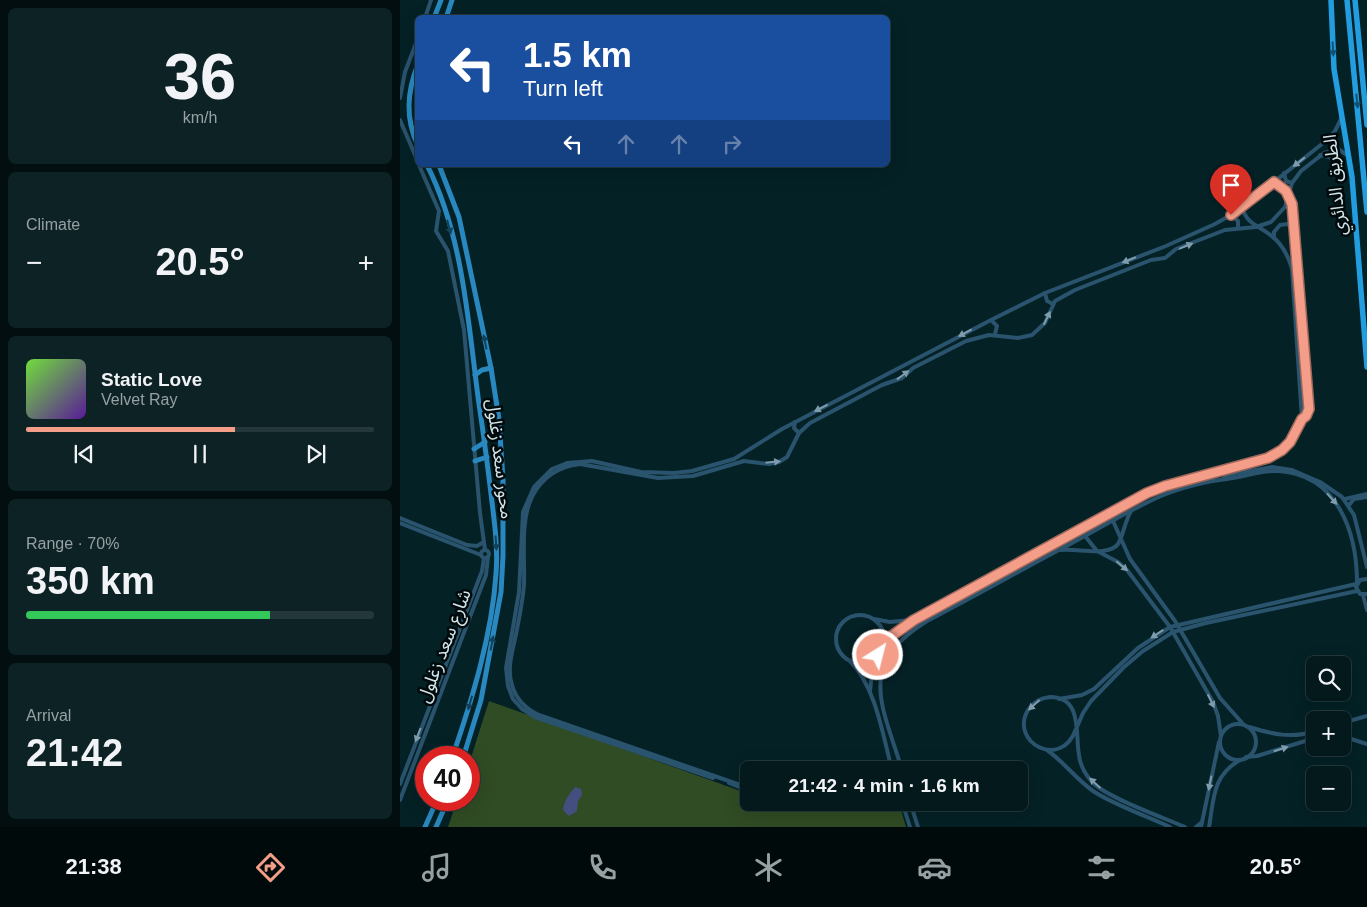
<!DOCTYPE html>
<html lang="en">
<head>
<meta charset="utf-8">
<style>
  body { margin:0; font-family:Arial,"Noto Sans Arabic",sans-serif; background:#0d2225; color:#f1f3f6; height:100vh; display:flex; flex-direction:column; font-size:19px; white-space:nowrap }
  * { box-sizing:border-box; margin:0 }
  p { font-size:16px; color:#97a0a3 }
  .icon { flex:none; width:28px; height:28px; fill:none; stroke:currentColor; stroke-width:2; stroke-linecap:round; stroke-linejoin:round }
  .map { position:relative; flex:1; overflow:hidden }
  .side { display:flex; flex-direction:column; gap:8px; padding:8px; background:#020e0f; width:400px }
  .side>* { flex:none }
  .guide { position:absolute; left:15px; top:15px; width:475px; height:152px; border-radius:8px; box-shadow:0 5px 20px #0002,0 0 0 1px #24383b; background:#1a4fa0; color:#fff; overflow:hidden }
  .controls { position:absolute; left:906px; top:656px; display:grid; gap:10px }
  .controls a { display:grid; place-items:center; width:45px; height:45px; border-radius:8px; background:#03191c; box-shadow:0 5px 20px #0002,0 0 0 1px #24383b; font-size:25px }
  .speed { position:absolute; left:15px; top:746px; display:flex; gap:10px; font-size:25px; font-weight:700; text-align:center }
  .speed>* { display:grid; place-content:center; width:65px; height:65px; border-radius:50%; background:#03191c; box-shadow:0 5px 20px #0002,0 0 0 1px #24383b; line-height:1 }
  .speed .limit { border:8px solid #d22; background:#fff; color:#111 }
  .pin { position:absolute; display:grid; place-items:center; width:42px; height:42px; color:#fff; margin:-51px -21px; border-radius:50% 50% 50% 0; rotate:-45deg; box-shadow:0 0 5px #0007 }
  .pin .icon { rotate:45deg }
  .me { position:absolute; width:55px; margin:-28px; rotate:36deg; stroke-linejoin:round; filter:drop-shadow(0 0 4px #0008) }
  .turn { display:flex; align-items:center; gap:18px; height:105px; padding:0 25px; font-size:22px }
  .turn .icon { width:65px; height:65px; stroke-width:2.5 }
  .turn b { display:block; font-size:35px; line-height:42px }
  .lanes { display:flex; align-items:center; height:48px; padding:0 25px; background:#0003; justify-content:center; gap:25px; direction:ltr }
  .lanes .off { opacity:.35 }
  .big { font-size:38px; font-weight:800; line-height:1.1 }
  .side .tile { flex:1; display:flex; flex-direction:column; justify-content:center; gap:8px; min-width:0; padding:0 18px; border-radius:8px; background:#0d2225 }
  .side .dial { align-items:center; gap:0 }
  .dial b { font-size:65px; line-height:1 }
  .song { display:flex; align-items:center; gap:15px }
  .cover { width:60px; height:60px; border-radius:8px; background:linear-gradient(135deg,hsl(100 70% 55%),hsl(270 70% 35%)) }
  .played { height:5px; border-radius:2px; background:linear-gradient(90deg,#f49e89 60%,#24383b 60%) }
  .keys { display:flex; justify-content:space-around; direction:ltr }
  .heat { display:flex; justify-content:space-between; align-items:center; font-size:28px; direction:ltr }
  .charge { height:8px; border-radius:4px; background:linear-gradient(90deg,#34c759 70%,#24383b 0) }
  .trip { position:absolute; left:340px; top:761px; width:288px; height:50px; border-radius:8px; background:#03191c; box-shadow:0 5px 20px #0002,0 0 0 1px #24383b; font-weight:800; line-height:50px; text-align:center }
  .tab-bar { display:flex; height:80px; justify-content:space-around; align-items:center; background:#010a0b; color:#97a0a3 }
  .tab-bar .icon { width:35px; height:35px }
  .tab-bar .on { color:#f49e89 }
  .tab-bar b { font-size:22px; color:#f1f3f6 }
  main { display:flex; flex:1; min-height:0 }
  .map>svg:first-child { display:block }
  .green { fill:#304c24 }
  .water { fill:#444e7f }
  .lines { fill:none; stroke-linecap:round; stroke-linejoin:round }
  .minor { stroke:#2a536d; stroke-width:4 }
  .major { stroke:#2988bf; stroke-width:5 }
  .highway { stroke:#229de0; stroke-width:5.5 }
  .oneway { fill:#115376 }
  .oneway2 { fill:#7e9cab }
  .oneway3 { fill:#12425c }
  .route-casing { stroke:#9f6759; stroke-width:12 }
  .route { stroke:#f49e89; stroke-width:9 }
  .labels { text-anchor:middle; stroke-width:5; stroke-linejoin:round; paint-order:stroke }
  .street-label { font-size:18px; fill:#d2e6e9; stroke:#00090b }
</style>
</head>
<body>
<main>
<section class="side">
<div class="tile dial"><b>36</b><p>km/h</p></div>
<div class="tile"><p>Climate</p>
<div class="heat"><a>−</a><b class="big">20.5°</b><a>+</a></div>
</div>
<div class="tile">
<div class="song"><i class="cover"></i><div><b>Static Love</b><p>Velvet Ray</p></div></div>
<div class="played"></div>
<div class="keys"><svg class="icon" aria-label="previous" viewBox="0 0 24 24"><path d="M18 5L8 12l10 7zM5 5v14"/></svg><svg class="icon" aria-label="pause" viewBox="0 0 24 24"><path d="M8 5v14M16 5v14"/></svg><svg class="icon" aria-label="next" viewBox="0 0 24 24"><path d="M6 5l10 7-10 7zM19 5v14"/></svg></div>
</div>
<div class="tile"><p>Range · 70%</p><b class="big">350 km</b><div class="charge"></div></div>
<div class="tile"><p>Arrival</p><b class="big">21:42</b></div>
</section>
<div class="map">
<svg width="967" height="827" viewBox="0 0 967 827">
  <rect width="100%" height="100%" fill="#042125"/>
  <polygon class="green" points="89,701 349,794 349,802 372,803 404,810 423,811 463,803 499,803 506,827 48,827 57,800 69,800 69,764"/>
  <path class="water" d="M 175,787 L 181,789 L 182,795 L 178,801 L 177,811 L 169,816 L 163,810 C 164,801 169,794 175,787 Z"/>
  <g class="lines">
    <g class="minor">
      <polyline points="25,18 31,0"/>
      <polyline points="0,98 5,72 18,38"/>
      <polyline points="0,120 18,162"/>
      <polyline points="932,135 937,141 936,149"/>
      <polyline points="920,155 929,157 937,163"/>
      <polyline points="19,165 39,211 36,231 48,251 64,330 80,513 85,550"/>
      <polyline points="884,173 886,181 892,183"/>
      <path d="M 874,183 C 888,188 892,199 894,213 L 909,407 L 908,414 L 902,419"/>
      <polyline points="831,215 838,221 838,228"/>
      <polyline points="874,238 874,232 880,225 888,224 895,229"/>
      <polyline points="645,293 647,301 653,304"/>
      <polyline points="591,320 597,326 595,334"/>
      <polyline points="395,422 394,428 399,433"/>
      <polyline points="823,479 829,475 872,467 892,470 920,482 942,497 954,515 967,567"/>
      <polyline points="945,499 967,494"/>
      <polyline points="949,505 954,499 967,497"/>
      <polyline points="0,518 67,545 77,546 84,542"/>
      <polyline points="713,521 730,559 775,621 820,698 844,725"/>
      <polyline points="0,523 81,555"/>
      <polyline points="685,536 697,551 718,562 727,570 770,627 813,702 818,716 821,736"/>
      <path d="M 661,550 C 677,548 709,557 718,544 C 723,536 725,521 731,511"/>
      <circle cx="85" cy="554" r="4"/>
      <polyline points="967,579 960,580 956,587 960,594 967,594"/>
      <polyline points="963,595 967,610"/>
      <circle cx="460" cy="639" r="24"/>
      <polyline points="474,619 490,622 511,620"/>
      <path d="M 483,646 L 497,631 L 514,620 L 747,493 L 765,486 L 868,458 L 878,453 L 890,442 L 902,419 L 892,269 C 888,255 881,242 869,234 C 857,225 846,223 842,207"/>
      <path d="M 450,661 C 476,687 483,736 492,770"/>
      <polyline points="470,691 472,673 477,657"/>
      <polyline points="659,699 682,695 694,689 738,648 770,627 956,584"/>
      <polyline points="942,723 967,716"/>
      <circle cx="838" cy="742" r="18"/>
      <polyline points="677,727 683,713 691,701 724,667 743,651 773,632 806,623 957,591"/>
      <path d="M 849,727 C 872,734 891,739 915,731"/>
      <path d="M 676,729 C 661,771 609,742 628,710 C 633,702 641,698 650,697 C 683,697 675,734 679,755 C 680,765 685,774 692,782 C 708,798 762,817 785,827"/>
      <polyline points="942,736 967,744"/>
      <path d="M 647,750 C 664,762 676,779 693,791 C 714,805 747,816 770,827"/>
      <polyline points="846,757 857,756 915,738"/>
      <path d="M 502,770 C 482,704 456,665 527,621 C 571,598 614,574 657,551 C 692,533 725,512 761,496 C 779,488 808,481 827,479 C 845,477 861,470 879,471 C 938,475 957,533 957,583"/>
      <polyline points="313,778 135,717 122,709 113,699 108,686 106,668 119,592 123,512 134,487 152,469 167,463 192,461 241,472 274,473 292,471 334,459 382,429 591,320 645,293 766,246 815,224 836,212 927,140 935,131 941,119"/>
      <polyline points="329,783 349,791"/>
      <polyline points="0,784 82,571 84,558"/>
      <path d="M 349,788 L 139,715 C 126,709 116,699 112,685 C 106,667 114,647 117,629 C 120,614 123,599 124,584 C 125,558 120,520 132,497 C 141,478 159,466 180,464 L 258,478 L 293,476 L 344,461 L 369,464 L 379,462 L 387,457 L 399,433 L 410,423 L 482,385 L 502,378 L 513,368 L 566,341 L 589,335 L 618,338 L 632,335 L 645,323 L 655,301 L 675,290 L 751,260 L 765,258 L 776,249 L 825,230 L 856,227 L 871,222 L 885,207 L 892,183 L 901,171 L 924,153 L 938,149 L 947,155"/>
      <polyline points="0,800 86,575 88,557"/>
      <polyline points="382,802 418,807 445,802"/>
      <polyline points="398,802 427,802"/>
      <polyline points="502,802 510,827"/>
      <polyline points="510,802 518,827"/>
      <polyline points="796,827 802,822"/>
      <polyline points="801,827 819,742"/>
      <path d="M 809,827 C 814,799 812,776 840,760"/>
    </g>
    <g class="major">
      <polyline points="34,18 41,0"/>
      <polyline points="46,18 52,0"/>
      <path d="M 18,64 C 7,92 5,118 18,146"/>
      <path d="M 27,165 C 64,238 68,324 79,404 C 84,437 88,469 92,502 C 95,526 98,550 96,574 C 92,635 72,700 52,758"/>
      <polyline points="39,165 59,217 91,368 99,419 103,480 103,556 101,592 81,700 63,758"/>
      <polyline points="75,375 82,370 91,368"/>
      <polyline points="74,449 85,442"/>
      <polyline points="75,461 87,457"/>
      <polyline points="25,827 37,800"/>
      <polyline points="36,827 48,800"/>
    </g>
    <g class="highway">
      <polyline points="931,0 934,69 952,177 967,367"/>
      <polyline points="947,0 967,212"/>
      <polyline points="955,0 967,125"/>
    </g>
  </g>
  <defs><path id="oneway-solid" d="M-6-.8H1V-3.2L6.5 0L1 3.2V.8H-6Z" transform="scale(1.25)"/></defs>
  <g class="oneway">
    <use href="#oneway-solid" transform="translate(933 49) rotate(87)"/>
    <use href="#oneway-solid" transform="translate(957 101) rotate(84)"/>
  </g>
  <g class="oneway2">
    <use href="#oneway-solid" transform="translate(899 162) rotate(142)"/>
    <use href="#oneway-solid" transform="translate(786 246) rotate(-22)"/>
    <use href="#oneway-solid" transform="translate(729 260) rotate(158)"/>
    <use href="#oneway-solid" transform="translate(647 318) rotate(-64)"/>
    <use href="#oneway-solid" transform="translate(565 333) rotate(152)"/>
    <use href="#oneway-solid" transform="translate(503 375) rotate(-36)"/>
    <use href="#oneway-solid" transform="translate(421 408) rotate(153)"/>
    <use href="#oneway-solid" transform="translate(373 462) rotate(-6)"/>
    <use href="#oneway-solid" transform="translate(932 499) rotate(48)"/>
    <use href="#oneway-solid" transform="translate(722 566) rotate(40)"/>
    <use href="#oneway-solid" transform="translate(757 634) rotate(147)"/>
    <use href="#oneway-solid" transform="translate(811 701) rotate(64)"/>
    <use href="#oneway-solid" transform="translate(634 705) rotate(138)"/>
    <use href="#oneway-solid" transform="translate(18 735) rotate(111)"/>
    <use href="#oneway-solid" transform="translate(881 749) rotate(-17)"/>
    <use href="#oneway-solid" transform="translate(695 783) rotate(-137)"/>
    <use href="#oneway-solid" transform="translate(810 783) rotate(101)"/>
  </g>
  <g class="oneway3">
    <use href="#oneway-solid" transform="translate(49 227) rotate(75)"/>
    <use href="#oneway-solid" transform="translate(85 342) rotate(-102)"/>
    <use href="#oneway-solid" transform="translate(96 543) rotate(86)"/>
    <use href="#oneway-solid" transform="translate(92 643) rotate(-79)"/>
    <use href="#oneway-solid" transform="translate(70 703) rotate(106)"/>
  </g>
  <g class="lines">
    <defs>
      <polyline id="route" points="478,655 493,635 514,620 747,493 765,486 868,458 882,450 890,442 902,419 906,416 909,409 892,204 886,191 874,182 831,215"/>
    </defs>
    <use href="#route" class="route-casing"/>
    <use href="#route" class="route"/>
  </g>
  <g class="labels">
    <g class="street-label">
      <text transform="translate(935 185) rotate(-96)" y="6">الطريق الدائري</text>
      <text transform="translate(100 459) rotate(83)" y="6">محور سعد زغلول</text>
      <text transform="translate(44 646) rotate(-69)" y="6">شارع سعد زغلول</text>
    </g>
  </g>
</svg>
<div class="controls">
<a><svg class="icon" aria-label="search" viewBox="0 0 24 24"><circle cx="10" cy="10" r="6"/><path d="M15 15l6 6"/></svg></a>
<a>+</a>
<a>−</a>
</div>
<div class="speed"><div class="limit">40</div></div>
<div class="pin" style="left:831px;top:215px;background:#d93025"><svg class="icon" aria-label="arrive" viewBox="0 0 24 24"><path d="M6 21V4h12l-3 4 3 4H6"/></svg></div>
<svg class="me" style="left:478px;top:655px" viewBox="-20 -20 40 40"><circle r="17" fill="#f49e89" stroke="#fff" stroke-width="3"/><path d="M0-11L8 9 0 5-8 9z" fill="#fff"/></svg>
<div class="trip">21:42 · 4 min · 1.6 km</div>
<div class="guide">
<div class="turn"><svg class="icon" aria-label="left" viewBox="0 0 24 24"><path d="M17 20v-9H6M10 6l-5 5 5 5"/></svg><div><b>1.5 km</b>Turn left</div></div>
<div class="lanes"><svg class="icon" aria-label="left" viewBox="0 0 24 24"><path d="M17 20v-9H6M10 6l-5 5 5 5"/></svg><svg class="icon off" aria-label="ahead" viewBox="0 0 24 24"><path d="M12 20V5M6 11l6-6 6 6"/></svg><svg class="icon off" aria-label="ahead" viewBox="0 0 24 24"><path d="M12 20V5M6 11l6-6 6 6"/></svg><svg class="icon off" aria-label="right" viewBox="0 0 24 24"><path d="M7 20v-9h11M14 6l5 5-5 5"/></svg></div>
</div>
</div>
</main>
<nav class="tab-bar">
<b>21:38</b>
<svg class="icon on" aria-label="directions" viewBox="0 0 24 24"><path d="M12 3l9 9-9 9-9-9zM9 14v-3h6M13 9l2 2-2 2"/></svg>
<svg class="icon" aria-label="music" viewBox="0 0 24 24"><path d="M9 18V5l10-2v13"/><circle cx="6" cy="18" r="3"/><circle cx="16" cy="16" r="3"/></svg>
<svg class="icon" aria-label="phone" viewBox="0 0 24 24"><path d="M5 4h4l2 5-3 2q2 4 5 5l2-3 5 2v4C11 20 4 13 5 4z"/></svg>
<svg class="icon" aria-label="climate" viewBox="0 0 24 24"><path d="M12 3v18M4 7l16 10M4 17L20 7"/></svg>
<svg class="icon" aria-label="car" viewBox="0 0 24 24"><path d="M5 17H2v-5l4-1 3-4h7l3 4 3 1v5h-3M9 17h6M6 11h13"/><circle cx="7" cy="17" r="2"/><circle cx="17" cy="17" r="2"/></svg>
<svg class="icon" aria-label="filters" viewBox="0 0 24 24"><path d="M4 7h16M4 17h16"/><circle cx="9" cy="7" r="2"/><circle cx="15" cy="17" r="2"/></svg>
<b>20.5°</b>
</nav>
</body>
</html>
